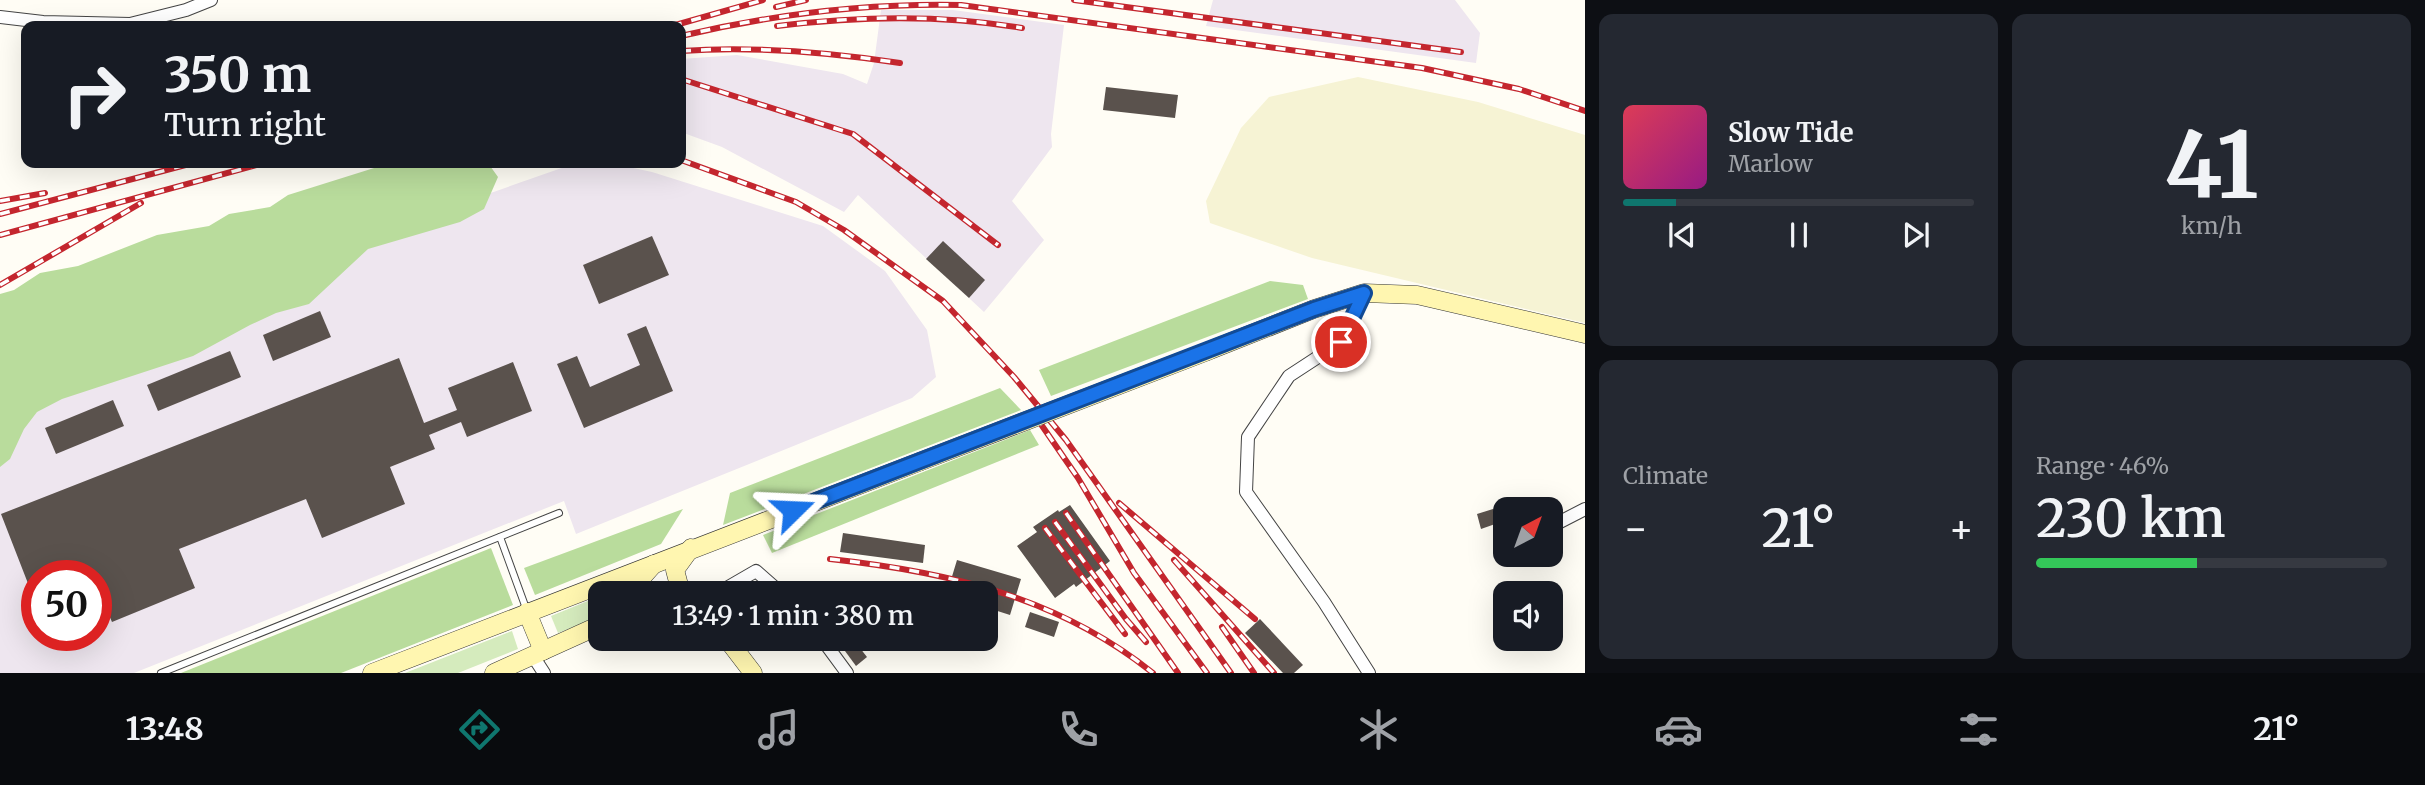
<!DOCTYPE html>
<html lang="en">
<head>
<meta charset="utf-8">
<style>
  body { margin:0; font-family:Merriweather,serif; background:#242831; color:#f1f3f6; height:100vh; display:flex; flex-direction:column; font-size:26px; white-space:nowrap }
  * { box-sizing:border-box; margin:0 }
  p { font-size:23px; color:#9ea1a6 }
  .icon { flex:none; width:38px; height:38px; fill:none; stroke:currentColor; stroke-width:2; stroke-linecap:round; stroke-linejoin:round }
  .map { position:relative; flex:1; overflow:hidden }
  .side { display:flex; flex-direction:column; gap:14px; padding:14px; background:#0d0f14; width:840px }
  .side>* { flex:none }
  .guide { position:absolute; left:21px; top:21px; width:665px; height:147px; border-radius:14px; box-shadow:0 7px 28px #0002; background:#171b24; color:#f1f3f6; overflow:hidden }
  .needle { width:46px; rotate:41deg }
  .controls { position:absolute; left:1493px; top:497px; display:grid; gap:14px }
  .controls a { display:grid; place-items:center; width:70px; height:70px; border-radius:14px; background:#171b24; box-shadow:0 7px 28px #0002; font-size:35px }
  .speed { position:absolute; left:21px; top:560px; display:flex; gap:14px; font-size:35px; font-weight:700; text-align:center }
  .speed>* { display:grid; place-content:center; width:91px; height:91px; border-radius:50%; background:#171b24; box-shadow:0 7px 28px #0002; line-height:1 }
  .speed .limit { border:10px solid #d22; background:#fff; color:#111 }
  .pin { position:absolute; display:grid; place-items:center; width:60px; height:60px; color:#fff; margin:-30px; border:4px solid #fff; border-radius:50%; box-shadow:0 2px 7px #0007 }
  .me { position:absolute; width:77px; margin:-38px; rotate:69deg; stroke-linejoin:round; filter:drop-shadow(0 0 5px #0008) }
  .turn { display:flex; align-items:center; gap:24px; height:147px; padding:0 28px; font-size:32px }
  .turn .icon { width:91px; height:91px; stroke-width:2.5 }
  .turn b { display:block; font-size:49px; line-height:60px }
  .big { font-size:52px; font-weight:600; line-height:1.1 }
  .side .tile { flex:1; display:flex; flex-direction:column; justify-content:center; gap:10px; min-width:0; padding:0 24px; border-radius:14px; background:#242831 }
  .side .dial { align-items:center; gap:0 }
  .dial b { font-size:91px; line-height:1 }
  .song { display:flex; align-items:center; gap:21px }
  .cover { width:84px; height:84px; border-radius:10px; background:linear-gradient(135deg,hsl(350 70% 55%),hsl(310 70% 35%)) }
  .played { height:7px; border-radius:4px; background:linear-gradient(90deg,#0f766e 15%,#363941 15%) }
  .keys { display:flex; justify-content:space-around; direction:ltr }
  .heat { display:flex; justify-content:space-between; align-items:center; font-size:38px; direction:ltr }
  .charge { height:10px; border-radius:5px; background:linear-gradient(90deg,#34c759 46%,#363941 0) }
  .side .tiles { flex:1; display:grid; gap:14px; grid-template-columns:repeat(2,1fr) }
  .trip { position:absolute; left:588px; top:581px; width:410px; height:70px; border-radius:14px; background:#171b24; box-shadow:0 7px 28px #0002; font-weight:600; line-height:70px; text-align:center }
  .tab-bar { display:flex; height:112px; justify-content:space-around; align-items:center; background:#090b0e; color:#9ea1a6 }
  .tab-bar .icon { width:49px; height:49px }
  .tab-bar .on { color:#0f766e }
  .tab-bar b { font-size:32px; color:#f1f3f6 }
  main { display:flex; flex:1; min-height:0 }
  .map>svg:first-child { display:block }
  .industrial { fill:#eee6ef; fill-rule:evenodd }
  .farmland { fill:#f6f3d4 }
  .green { fill:#d5ebbd }
  .forest { fill:#b9dc9c }
  .building { fill:#5a524d }
  .lines { fill:none; stroke-linecap:round; stroke-linejoin:round }
  .lane-casing { stroke:#444; stroke-width:8 }
  .street-casing { stroke:#444; stroke-width:14 }
  .secondary-casing { stroke:#333; stroke-width:19 }
  .lane { stroke:#fff; stroke-width:6 }
  .street { stroke:#fff; stroke-width:12 }
  .secondary { stroke:#fff6b0; stroke-width:18 }
  .rail-casing { stroke:#c4262e; stroke-width:6 }
  .rail { stroke:#fff; stroke-width:3.5; stroke-dasharray:10; stroke-linecap:butt }
  .secondary-bridge-casing { stroke:#333; stroke-width:19; stroke-linecap:butt }
  .secondary-bridge { stroke:#fff6b0; stroke-width:18 }
  .route-casing { stroke:#114b97; stroke-width:18 }
  .route { stroke:#1a73e8; stroke-width:12 }
</style>
</head>
<body>
<main>
<div class="map">
<svg width="1585" height="673" viewBox="0 0 1585 673">
  <rect width="100%" height="100%" fill="#fffdf5"/>
  <g class="industrial">
    <polygon points="1213,0 1455,0 1480,33 1476,63 1206,26"/>
    <polygon points="881,10 953,10 1064,25 1051,134 1052,147 1012,201 1044,240 984,312 858,195 844,212 722,147 681,132 681,59 737,55 843,74 867,84 874,63"/>
    <path d="M 576,163 L 610,163 L 652,172 L 823,226 L 885,271 L 927,330 L 936,377 L 912,398 L 576,534 L 564,501 L 134,673 L 0,673 L 0,365 ZM 37,576 L 96,576 L 96,635 L 37,635 Z"/>
  </g>
  <polygon class="farmland" points="1358,77 1478,102 1585,135 1585,323 1312,258 1210,223 1206,201 1241,128 1269,97"/>
  <g class="green">
    <polygon points="600,596 600,611 586,622 558,633 551,616"/>
    <polygon points="512,631 518,649 458,673 405,673"/>
  </g>
  <g class="forest">
    <polygon points="390,163 488,163 498,177 484,209 460,222 368,249 309,304 276,313 250,325 193,356 62,399 37,412 24,429 10,459 0,467 0,294 14,290 40,273 78,266 157,235 209,226 229,214 270,207 288,195"/>
    <polygon points="1270,281 1303,285 1308,299 1051,396 1039,370"/>
    <polygon points="1000,388 1021,410 723,525 730,493"/>
    <polygon points="1030,430 1039,445 772,553 763,535"/>
    <polygon points="683,509 661,544 535,595 524,568"/>
    <polygon points="491,548 513,605 341,673 181,673"/>
  </g>
  <g class="building">
    <polygon points="1106,87 1178,95 1175,118 1103,110"/>
    <polygon points="652,236 669,275 599,304 583,265"/>
    <polygon points="943,241 985,280 969,298 926,259"/>
    <polygon points="320,311 331,337 273,361 263,335"/>
    <polygon points="646,326 673,391 584,428 557,364 577,356 590,387 640,365 627,334"/>
    <polygon points="230,351 241,377 158,411 147,385"/>
    <polygon points="399,358 424,423 457,410 448,388 513,362 532,411 467,437 461,422 429,435 435,449 390,467 405,504 322,538 306,499 179,549 195,588 112,622 96,585 96,576 37,576 36,604 1,514"/>
    <polygon points="113,400 124,426 56,454 45,428"/>
    <polygon points="1070,505 1110,561 1076,587 1074,584 1055,598 1017,546 1037,532 1033,527 1058,510 1059,512"/>
    <polygon points="1493,509 1498,523 1481,529 1477,514"/>
    <polygon points="843,533 925,545 923,563 840,552"/>
    <polygon points="957,560 1021,579 1010,615 985,607 985,593 947,593"/>
    <polygon points="1030,612 1059,622 1054,637 1025,627"/>
    <polygon points="1260,619 1303,665 1294,673 1283,673 1245,633"/>
    <polygon points="856,643 867,657 856,666 845,651"/>
  </g>
  <g class="lines">
    <defs>
      <g id="lane">
        <polyline points="500,537 527,611"/>
        <polyline points="161,673 559,513"/>
      </g>
      <g id="street">
        <polyline points="0,17 43,22 130,24 186,10 211,0"/>
        <polyline points="1364,293 1341,342 1289,376 1248,437 1246,492 1324,602 1369,673"/>
        <polyline points="1556,524 1585,509"/>
        <polyline points="718,593 756,571 781,593"/>
        <polyline points="822,639 847,673"/>
        <polyline points="533,656 544,673"/>
      </g>
      <g id="secondary">
        <polyline points="1208,351 1314,309 1364,293 1417,295 1585,334"/>
        <polyline points="628,593 654,564"/>
        <polyline points="681,593 675,570 691,548"/>
        <polyline points="527,612 543,651"/>
        <polyline points="727,639 753,673"/>
        <polyline points="372,673 919,462"/>
        <polyline points="494,673 600,625"/>
      </g>
    </defs>
    <use href="#lane" class="lane-casing"/>
    <use href="#street" class="street-casing"/>
    <use href="#secondary" class="secondary-casing"/>
    <use href="#lane" class="lane"/>
    <use href="#street" class="street"/>
    <use href="#secondary" class="secondary"/>
    <defs>
      <g id="rail">
        <polyline points="1074,0 1461,52"/>
        <polyline points="776,7 806,0"/>
        <polyline points="672,26 763,0"/>
        <path d="M 777,26 C 860,16 940,14 1022,28"/>
        <path d="M 681,36 C 774,14 866,3 961,5 L 1422,68 L 1519,89 L 1585,111"/>
        <path d="M 681,51 C 755,46 827,52 900,63"/>
        <polyline points="681,79 853,134 998,245"/>
        <polyline points="681,160 796,202 844,230 943,301 1014,377 1066,440 1231,673"/>
        <polyline points="0,201 45,193"/>
        <polyline points="0,214 193,163"/>
        <polyline points="0,235 264,163"/>
        <polyline points="0,285 141,203"/>
        <polyline points="1036,417 1078,478 1134,573 1207,673"/>
        <polyline points="1119,503 1255,619"/>
        <polyline points="1066,513 1178,673"/>
        <polyline points="1055,522 1126,619 1146,642"/>
        <polyline points="1045,528 1125,634"/>
        <path d="M 830,559 C 949,572 1058,597 1153,673"/>
        <polyline points="1174,560 1274,673"/>
        <polyline points="1222,627 1254,673"/>
      </g>
    </defs>
    <use href="#rail" class="rail-casing"/>
    <use href="#rail" class="rail"/>
    <defs>
      <polyline id="secondary-bridge" points="919,462 1208,351"/>
    </defs>
    <use href="#secondary-bridge" class="secondary-bridge-casing"/>
    <use href="#secondary-bridge" class="secondary-bridge"/>
  </g>
  <g class="lines">
    <defs>
      <polyline id="route" points="793,510 1314,309 1364,293 1341,342"/>
    </defs>
    <use href="#route" class="route-casing"/>
    <use href="#route" class="route"/>
  </g>
</svg>
<div class="controls">
<a><svg class="needle" viewBox="-14 -14 28 28"><path d="M0-13l5 13h-10z" fill="#e53935"/><path d="M0 13l5-13h-10z" fill="#9ea1a6"/></svg></a>
<a><svg class="icon" aria-label="sound" viewBox="0 0 24 24"><path d="M4 9h4l5-4v14l-5-4H4zM17 9q2 3 0 6"/></svg></a>
</div>
<div class="speed"><div class="limit">50</div></div>
<div class="pin" style="left:1341px;top:342px;background:#d93025"><svg class="icon" aria-label="arrive" viewBox="0 0 24 24"><path d="M6 21V4h12l-3 4 3 4H6"/></svg></div>
<svg class="me" style="left:793px;top:510px" viewBox="-20 -20 40 40"><path d="M0-17L14 15 0 8-14 15z" fill="#1a73e8" stroke="#fff" stroke-width="4"/></svg>
<div class="trip">13:49 · 1 min · 380 m</div>
<div class="guide">
<div class="turn"><svg class="icon" aria-label="right" viewBox="0 0 24 24"><path d="M7 20v-9h11M14 6l5 5-5 5"/></svg><div><b>350 m</b>Turn right</div></div>
</div>
</div>
<section class="side">
<div class="tiles">
<div class="tile">
<div class="song"><i class="cover"></i><div><b>Slow Tide</b><p>Marlow</p></div></div>
<div class="played"></div>
<div class="keys"><svg class="icon" aria-label="previous" viewBox="0 0 24 24"><path d="M18 5L8 12l10 7zM5 5v14"/></svg><svg class="icon" aria-label="pause" viewBox="0 0 24 24"><path d="M8 5v14M16 5v14"/></svg><svg class="icon" aria-label="next" viewBox="0 0 24 24"><path d="M6 5l10 7-10 7zM19 5v14"/></svg></div>
</div>
<div class="tile dial"><b>41</b><p>km/h</p></div>
<div class="tile"><p>Climate</p>
<div class="heat"><a>−</a><b class="big">21°</b><a>+</a></div>
</div>
<div class="tile"><p>Range · 46%</p><b class="big">230 km</b><div class="charge"></div></div>
</div>
</section>
</main>
<nav class="tab-bar">
<b>13:48</b>
<svg class="icon on" aria-label="directions" viewBox="0 0 24 24"><path d="M12 3l9 9-9 9-9-9zM9 14v-3h6M13 9l2 2-2 2"/></svg>
<svg class="icon" aria-label="music" viewBox="0 0 24 24"><path d="M9 18V5l10-2v13"/><circle cx="6" cy="18" r="3"/><circle cx="16" cy="16" r="3"/></svg>
<svg class="icon" aria-label="phone" viewBox="0 0 24 24"><path d="M5 4h4l2 5-3 2q2 4 5 5l2-3 5 2v4C11 20 4 13 5 4z"/></svg>
<svg class="icon" aria-label="climate" viewBox="0 0 24 24"><path d="M12 3v18M4 7l16 10M4 17L20 7"/></svg>
<svg class="icon" aria-label="car" viewBox="0 0 24 24"><path d="M5 17H2v-5l4-1 3-4h7l3 4 3 1v5h-3M9 17h6M6 11h13"/><circle cx="7" cy="17" r="2"/><circle cx="17" cy="17" r="2"/></svg>
<svg class="icon" aria-label="filters" viewBox="0 0 24 24"><path d="M4 7h16M4 17h16"/><circle cx="9" cy="7" r="2"/><circle cx="15" cy="17" r="2"/></svg>
<b>21°</b>
</nav>
</body>
</html>
